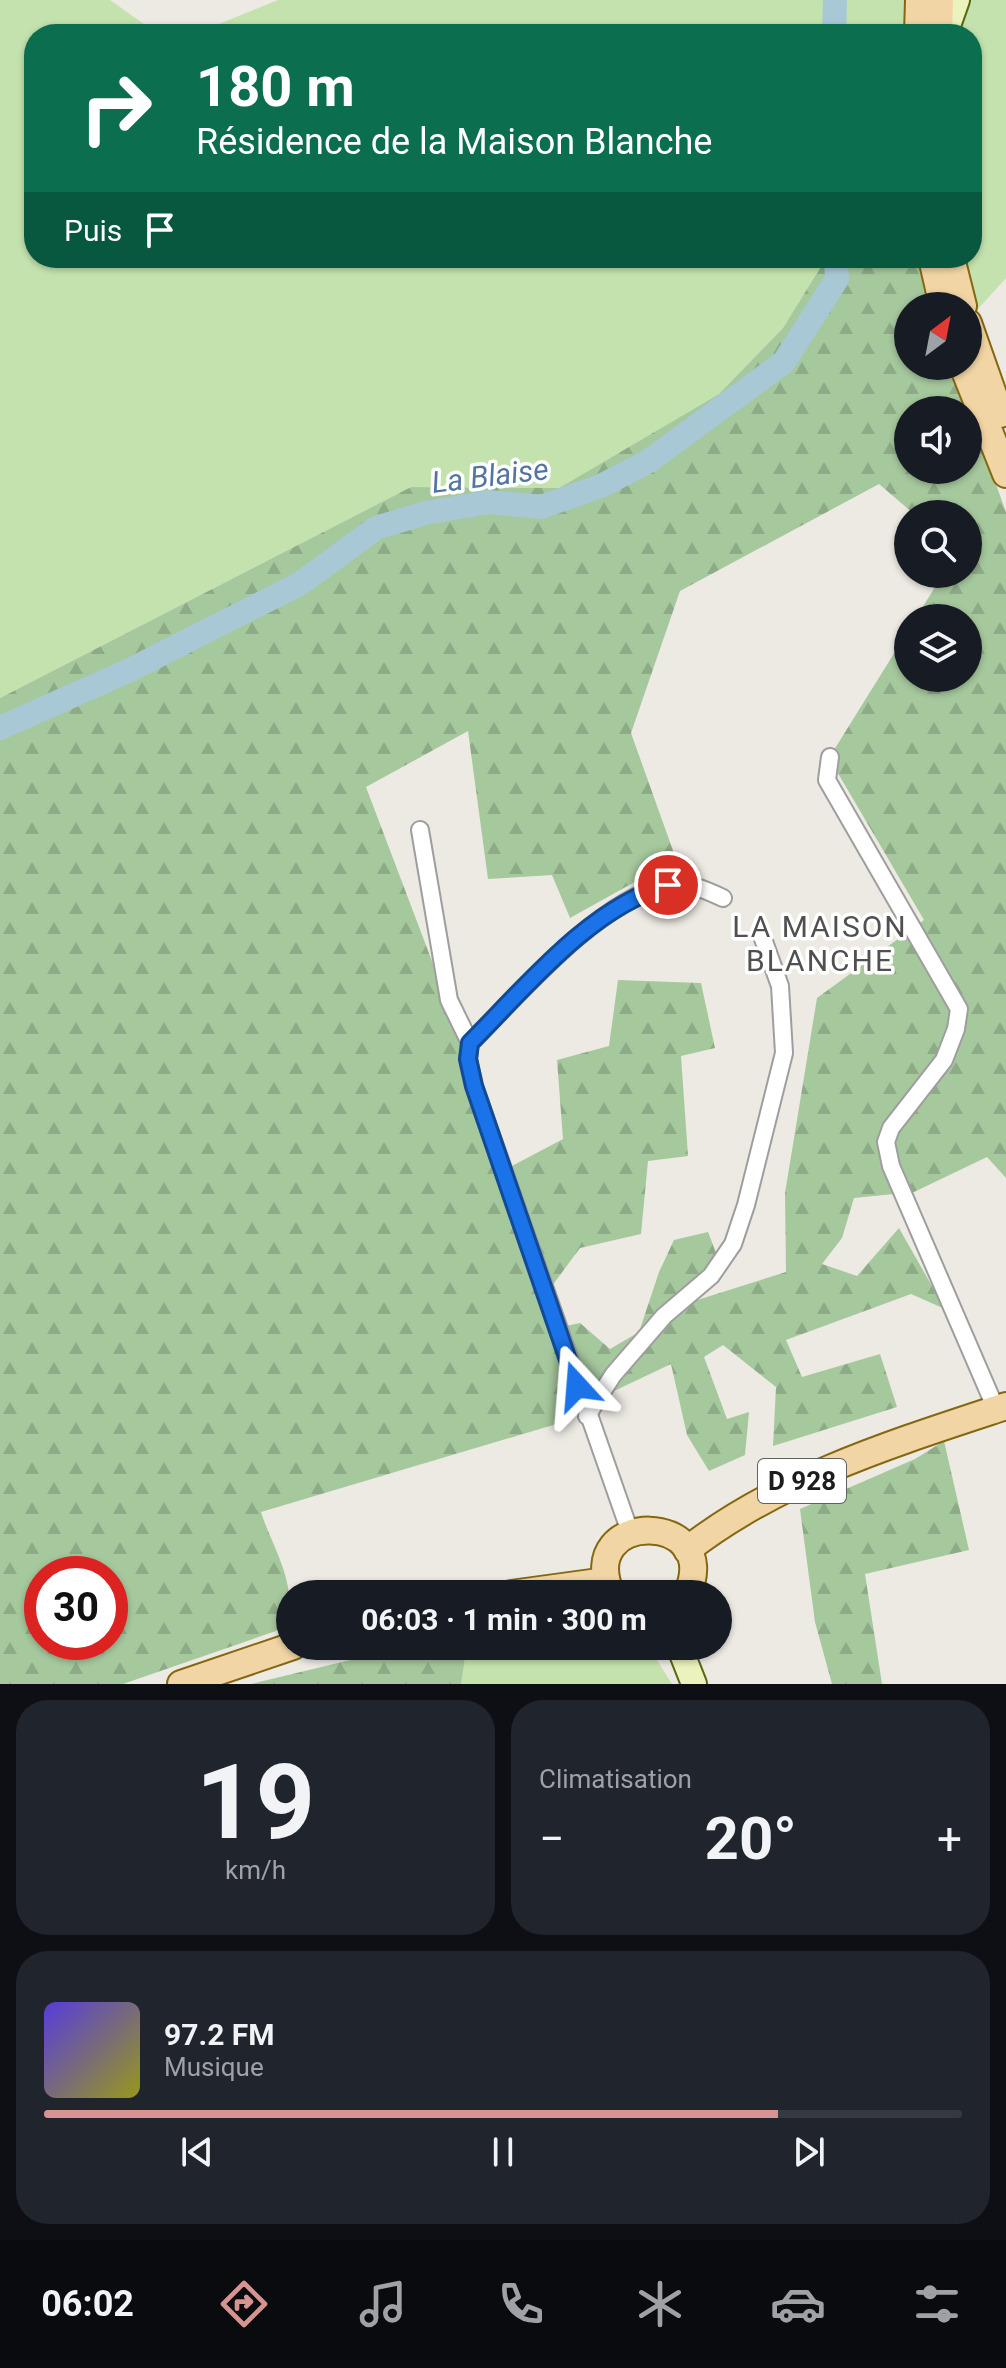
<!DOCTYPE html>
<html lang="fr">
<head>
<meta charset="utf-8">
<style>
  body { margin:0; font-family:Roboto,sans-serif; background:#20242c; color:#f1f3f6; height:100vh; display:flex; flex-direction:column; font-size:30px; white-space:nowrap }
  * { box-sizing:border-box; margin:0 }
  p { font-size:26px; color:#9ea1a6 }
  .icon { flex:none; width:44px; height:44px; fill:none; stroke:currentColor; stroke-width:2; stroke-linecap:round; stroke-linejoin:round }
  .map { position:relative; height:1684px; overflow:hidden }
  .drawer { display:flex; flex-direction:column; gap:16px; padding:16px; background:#0d0f14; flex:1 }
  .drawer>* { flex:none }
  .guide { position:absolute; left:24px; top:24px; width:958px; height:244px; border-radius:32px; box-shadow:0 2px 6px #0004; background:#0b6e4f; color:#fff; overflow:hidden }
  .needle { width:52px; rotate:32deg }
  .buttons { position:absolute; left:894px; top:292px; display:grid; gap:16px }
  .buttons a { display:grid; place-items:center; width:88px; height:88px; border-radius:50%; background:#171b24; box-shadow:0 2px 6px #0004; font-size:40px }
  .speed { position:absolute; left:24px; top:1556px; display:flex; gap:16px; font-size:40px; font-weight:700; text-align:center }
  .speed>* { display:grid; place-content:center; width:104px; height:104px; border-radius:50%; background:#171b24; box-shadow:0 2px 6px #0004; line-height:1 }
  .speed .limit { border:12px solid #d22; background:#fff; color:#111 }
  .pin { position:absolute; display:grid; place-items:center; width:68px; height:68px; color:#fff; margin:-34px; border:4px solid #fff; border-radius:50%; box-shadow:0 2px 8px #0007 }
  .me { position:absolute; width:88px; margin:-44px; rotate:341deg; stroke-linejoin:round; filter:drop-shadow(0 0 6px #0008) }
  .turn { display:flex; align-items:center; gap:28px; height:168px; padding:0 40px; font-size:36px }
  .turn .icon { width:104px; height:104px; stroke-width:2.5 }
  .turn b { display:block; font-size:56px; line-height:68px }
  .then { display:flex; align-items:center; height:76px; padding:0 40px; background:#0003; gap:16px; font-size:30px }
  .big { font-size:60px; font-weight:700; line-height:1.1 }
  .drawer .card { flex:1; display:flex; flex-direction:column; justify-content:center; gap:12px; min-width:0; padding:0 28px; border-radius:32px; background:#20242c }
  .drawer .dial { align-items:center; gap:0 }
  .dial b { font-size:104px; line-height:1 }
  .song { display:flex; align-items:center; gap:24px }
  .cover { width:96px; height:96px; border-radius:12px; background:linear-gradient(135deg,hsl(250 70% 55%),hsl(60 70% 35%)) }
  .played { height:8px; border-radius:4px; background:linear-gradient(90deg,#d69491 80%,#363941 80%) }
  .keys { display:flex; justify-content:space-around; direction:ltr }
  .heat { display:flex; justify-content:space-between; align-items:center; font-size:44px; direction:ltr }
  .drawer .tiles { flex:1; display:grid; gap:16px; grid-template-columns:1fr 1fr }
  .card:last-child { grid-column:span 2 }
  .trip { position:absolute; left:276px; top:1580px; width:456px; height:80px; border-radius:40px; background:#171b24; box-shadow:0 2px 6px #0004; font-weight:700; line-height:80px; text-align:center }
  .tabs { display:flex; height:128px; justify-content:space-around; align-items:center; background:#090b0e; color:#9ea1a6 }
  .tabs .icon { width:56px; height:56px }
  .tabs .selected { color:#d69491 }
  .tabs b { font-size:36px; color:#f1f3f6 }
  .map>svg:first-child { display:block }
  .grass { fill:#c4e2ae }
  .forest { fill:url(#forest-firs); fill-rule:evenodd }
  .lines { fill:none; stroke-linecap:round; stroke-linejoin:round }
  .river { stroke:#a8c8d6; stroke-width:24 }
  .street-casing { stroke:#9e9e9e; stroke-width:20 }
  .secondary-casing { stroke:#576710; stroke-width:28 }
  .primary-casing { stroke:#856710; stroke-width:30 }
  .street { stroke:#fff; stroke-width:16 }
  .secondary { stroke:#ebf2bc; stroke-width:24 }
  .primary { stroke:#f1d5a4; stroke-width:26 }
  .route-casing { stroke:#114b97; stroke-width:20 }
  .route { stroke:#1a73e8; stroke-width:14 }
  .labels { text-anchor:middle; stroke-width:7; stroke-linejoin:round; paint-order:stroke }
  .shield { fill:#fff; stroke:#616161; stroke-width:2 }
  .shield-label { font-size:26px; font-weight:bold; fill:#1d1d1d }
  .water-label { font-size:30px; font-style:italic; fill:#5475a1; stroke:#fff }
  .neighbourhood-label { font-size:30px; letter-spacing:2px; fill:#505050; stroke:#fff }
</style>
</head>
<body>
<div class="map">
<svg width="1006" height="1684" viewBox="0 0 1006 1684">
  <defs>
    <pattern id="forest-firs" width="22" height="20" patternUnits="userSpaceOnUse" patternTransform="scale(2)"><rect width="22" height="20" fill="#a6c89d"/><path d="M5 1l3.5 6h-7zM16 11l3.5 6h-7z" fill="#8eab87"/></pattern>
  </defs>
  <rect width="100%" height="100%" fill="#edeae3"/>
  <g class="grass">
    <polygon points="0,0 110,0 158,34 34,34 34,258 838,258 820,268 783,328 719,394 559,488 411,487 0,698"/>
    <polygon points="278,0 1006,0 1006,278 968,320 923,258 972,258 972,34 194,34"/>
    <polygon points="467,1646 636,1646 655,1657 672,1684 461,1684"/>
  </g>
  <g class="forest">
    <path d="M 838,258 L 923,258 L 935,306 L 908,306 L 908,366 L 953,366 L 1006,512 L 1006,1178 L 987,1157 L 914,1192 L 854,1198 L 842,1238 L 822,1264 L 857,1276 L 899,1228 L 945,1309 L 911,1294 L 786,1340 L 802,1377 L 880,1354 L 897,1407 L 773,1446 L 776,1387 L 723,1345 L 704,1357 L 727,1419 L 749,1412 L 745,1455 L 709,1471 L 687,1435 L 671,1364 L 612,1392 L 579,1377 L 561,1327 L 580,1323 L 610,1349 L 639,1332 L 659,1272 L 674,1240 L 708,1232 L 718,1258 L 691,1302 L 786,1272 L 785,1193 L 817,998 L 924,920 L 829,758 L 908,631 L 908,678 L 968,678 L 968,618 L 916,618 L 943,574 L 968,574 L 968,514 L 914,514 L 879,484 L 680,591 L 631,733 L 676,859 L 570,918 L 552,875 L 488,879 L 468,731 L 366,787 L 510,1167 L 563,1139 L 557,1060 L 609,1046 L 618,980 L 701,983 L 715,1048 L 681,1056 L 688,1156 L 648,1161 L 641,1234 L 580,1248 L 549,1290 L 570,1420 L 261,1512 C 271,1546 309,1601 276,1631 L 123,1684 L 0,1684 L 0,698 L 411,487 L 559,488 L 719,394 L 783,328 L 820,268 ZM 908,410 L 968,410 L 968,470 L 908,470 ZM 42,1574 L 110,1574 L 110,1642 L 42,1642 Z"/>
    <polygon points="944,1441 969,1550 865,1574 882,1684 832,1684 815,1622 800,1509 915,1459"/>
    <polygon points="408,1646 467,1646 461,1684 251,1684"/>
  </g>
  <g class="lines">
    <g class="river">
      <polyline points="834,34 835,0"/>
      <polyline points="0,728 130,670 301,583 376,528 425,513 489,502 541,507 601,486 649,461 784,362 837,279 836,258"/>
    </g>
    <defs>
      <g id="street">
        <polyline points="830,757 827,780 959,1009 956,1029 944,1060 891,1128 886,1142 891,1166 996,1409"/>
        <polyline points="420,830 449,1000 470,1043"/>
        <polyline points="470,1043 468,1059 474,1086 630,1532"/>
        <path d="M 470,1043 C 516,997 600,900 664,886 C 686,881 704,889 723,898"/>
        <polyline points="587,1416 613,1375 664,1316 711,1276 733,1244 746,1205 784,1053 780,986 762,936"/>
      </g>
      <g id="secondary">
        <polyline points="945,34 957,0"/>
        <polyline points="679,1646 694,1684"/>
      </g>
      <g id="primary">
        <polyline points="918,34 919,0"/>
        <polyline points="939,34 940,0"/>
        <polyline points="932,258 943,306"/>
        <polyline points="951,258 963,306"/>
        <polyline points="968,323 1000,414"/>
        <polyline points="963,366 1006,474"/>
        <path d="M 687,1550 C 779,1478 897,1442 1006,1406"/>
        <polyline points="511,1594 606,1581"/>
        <path d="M 611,1594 C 574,1508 725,1511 687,1594"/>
        <polyline points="181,1684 293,1646"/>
      </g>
    </defs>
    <use href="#street" class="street-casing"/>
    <use href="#secondary" class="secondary-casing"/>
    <use href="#primary" class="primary-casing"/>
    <use href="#street" class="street"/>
    <use href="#secondary" class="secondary"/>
    <use href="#primary" class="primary"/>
  </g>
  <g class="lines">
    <defs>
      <path id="route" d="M 577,1386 L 474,1086 L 468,1059 L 470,1043 C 526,987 589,908 668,885"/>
    </defs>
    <use href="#route" class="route-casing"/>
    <use href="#route" class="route"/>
  </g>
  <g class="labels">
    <rect class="shield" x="758" y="1459" width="88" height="44" rx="6"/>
    <g class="shield-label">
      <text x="802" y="1490">D 928</text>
    </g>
    <g class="water-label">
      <text transform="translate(490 476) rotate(-7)" y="10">La Blaise</text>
    </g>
    <g class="neighbourhood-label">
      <text x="820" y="937">LA MAISON<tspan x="820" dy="34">BLANCHE</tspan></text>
    </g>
  </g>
</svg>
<div class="buttons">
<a><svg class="needle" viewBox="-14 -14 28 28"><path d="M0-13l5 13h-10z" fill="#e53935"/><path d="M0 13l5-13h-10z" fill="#9ea1a6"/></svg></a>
<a><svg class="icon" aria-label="sound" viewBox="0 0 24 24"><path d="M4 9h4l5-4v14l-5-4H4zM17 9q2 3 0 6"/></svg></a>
<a><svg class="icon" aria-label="search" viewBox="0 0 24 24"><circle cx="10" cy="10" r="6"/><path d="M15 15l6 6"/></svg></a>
<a><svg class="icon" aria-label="layers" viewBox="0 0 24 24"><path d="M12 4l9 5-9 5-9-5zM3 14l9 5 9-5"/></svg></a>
</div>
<div class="speed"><div class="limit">30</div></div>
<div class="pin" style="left:668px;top:885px;background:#d93025"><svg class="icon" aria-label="arrive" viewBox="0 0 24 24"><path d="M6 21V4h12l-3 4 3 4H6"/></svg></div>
<svg class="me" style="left:577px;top:1386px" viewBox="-20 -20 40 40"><path d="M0-17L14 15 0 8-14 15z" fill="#1a73e8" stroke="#fff" stroke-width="4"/></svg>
<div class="trip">06:03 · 1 min · 300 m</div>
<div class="guide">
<div class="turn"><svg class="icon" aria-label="right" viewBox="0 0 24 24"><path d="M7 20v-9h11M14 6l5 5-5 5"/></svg><div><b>180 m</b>Résidence de la Maison Blanche</div></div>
<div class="then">Puis<svg class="icon" aria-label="arrive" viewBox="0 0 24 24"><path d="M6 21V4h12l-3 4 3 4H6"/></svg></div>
</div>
</div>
<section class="drawer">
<div class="tiles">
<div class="card dial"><b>19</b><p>km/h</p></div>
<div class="card"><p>Climatisation</p>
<div class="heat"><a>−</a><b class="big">20°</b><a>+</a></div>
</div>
<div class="card">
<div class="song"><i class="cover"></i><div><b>97.2 FM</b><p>Musique</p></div></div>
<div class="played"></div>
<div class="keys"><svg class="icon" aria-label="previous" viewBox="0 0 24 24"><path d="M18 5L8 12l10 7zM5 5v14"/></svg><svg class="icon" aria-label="pause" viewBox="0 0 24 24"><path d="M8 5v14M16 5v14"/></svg><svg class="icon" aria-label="next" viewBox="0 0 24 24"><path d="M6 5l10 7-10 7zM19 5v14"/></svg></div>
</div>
</div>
</section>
<nav class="tabs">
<b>06:02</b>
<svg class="icon selected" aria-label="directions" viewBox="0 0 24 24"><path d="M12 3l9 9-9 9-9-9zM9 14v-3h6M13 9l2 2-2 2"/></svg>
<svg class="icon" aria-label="music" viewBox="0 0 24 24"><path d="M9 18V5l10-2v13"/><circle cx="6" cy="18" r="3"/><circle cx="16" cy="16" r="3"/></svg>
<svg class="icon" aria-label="phone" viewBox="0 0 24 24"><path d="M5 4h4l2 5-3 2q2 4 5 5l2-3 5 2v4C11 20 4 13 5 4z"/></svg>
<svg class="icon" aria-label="climate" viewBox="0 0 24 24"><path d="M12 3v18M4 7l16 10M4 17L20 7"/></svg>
<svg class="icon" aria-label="car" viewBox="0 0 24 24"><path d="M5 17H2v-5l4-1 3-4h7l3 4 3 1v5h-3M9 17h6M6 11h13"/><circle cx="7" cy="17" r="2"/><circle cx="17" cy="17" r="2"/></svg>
<svg class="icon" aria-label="filters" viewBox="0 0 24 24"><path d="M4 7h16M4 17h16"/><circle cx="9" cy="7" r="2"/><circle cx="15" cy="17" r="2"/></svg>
</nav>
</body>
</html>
